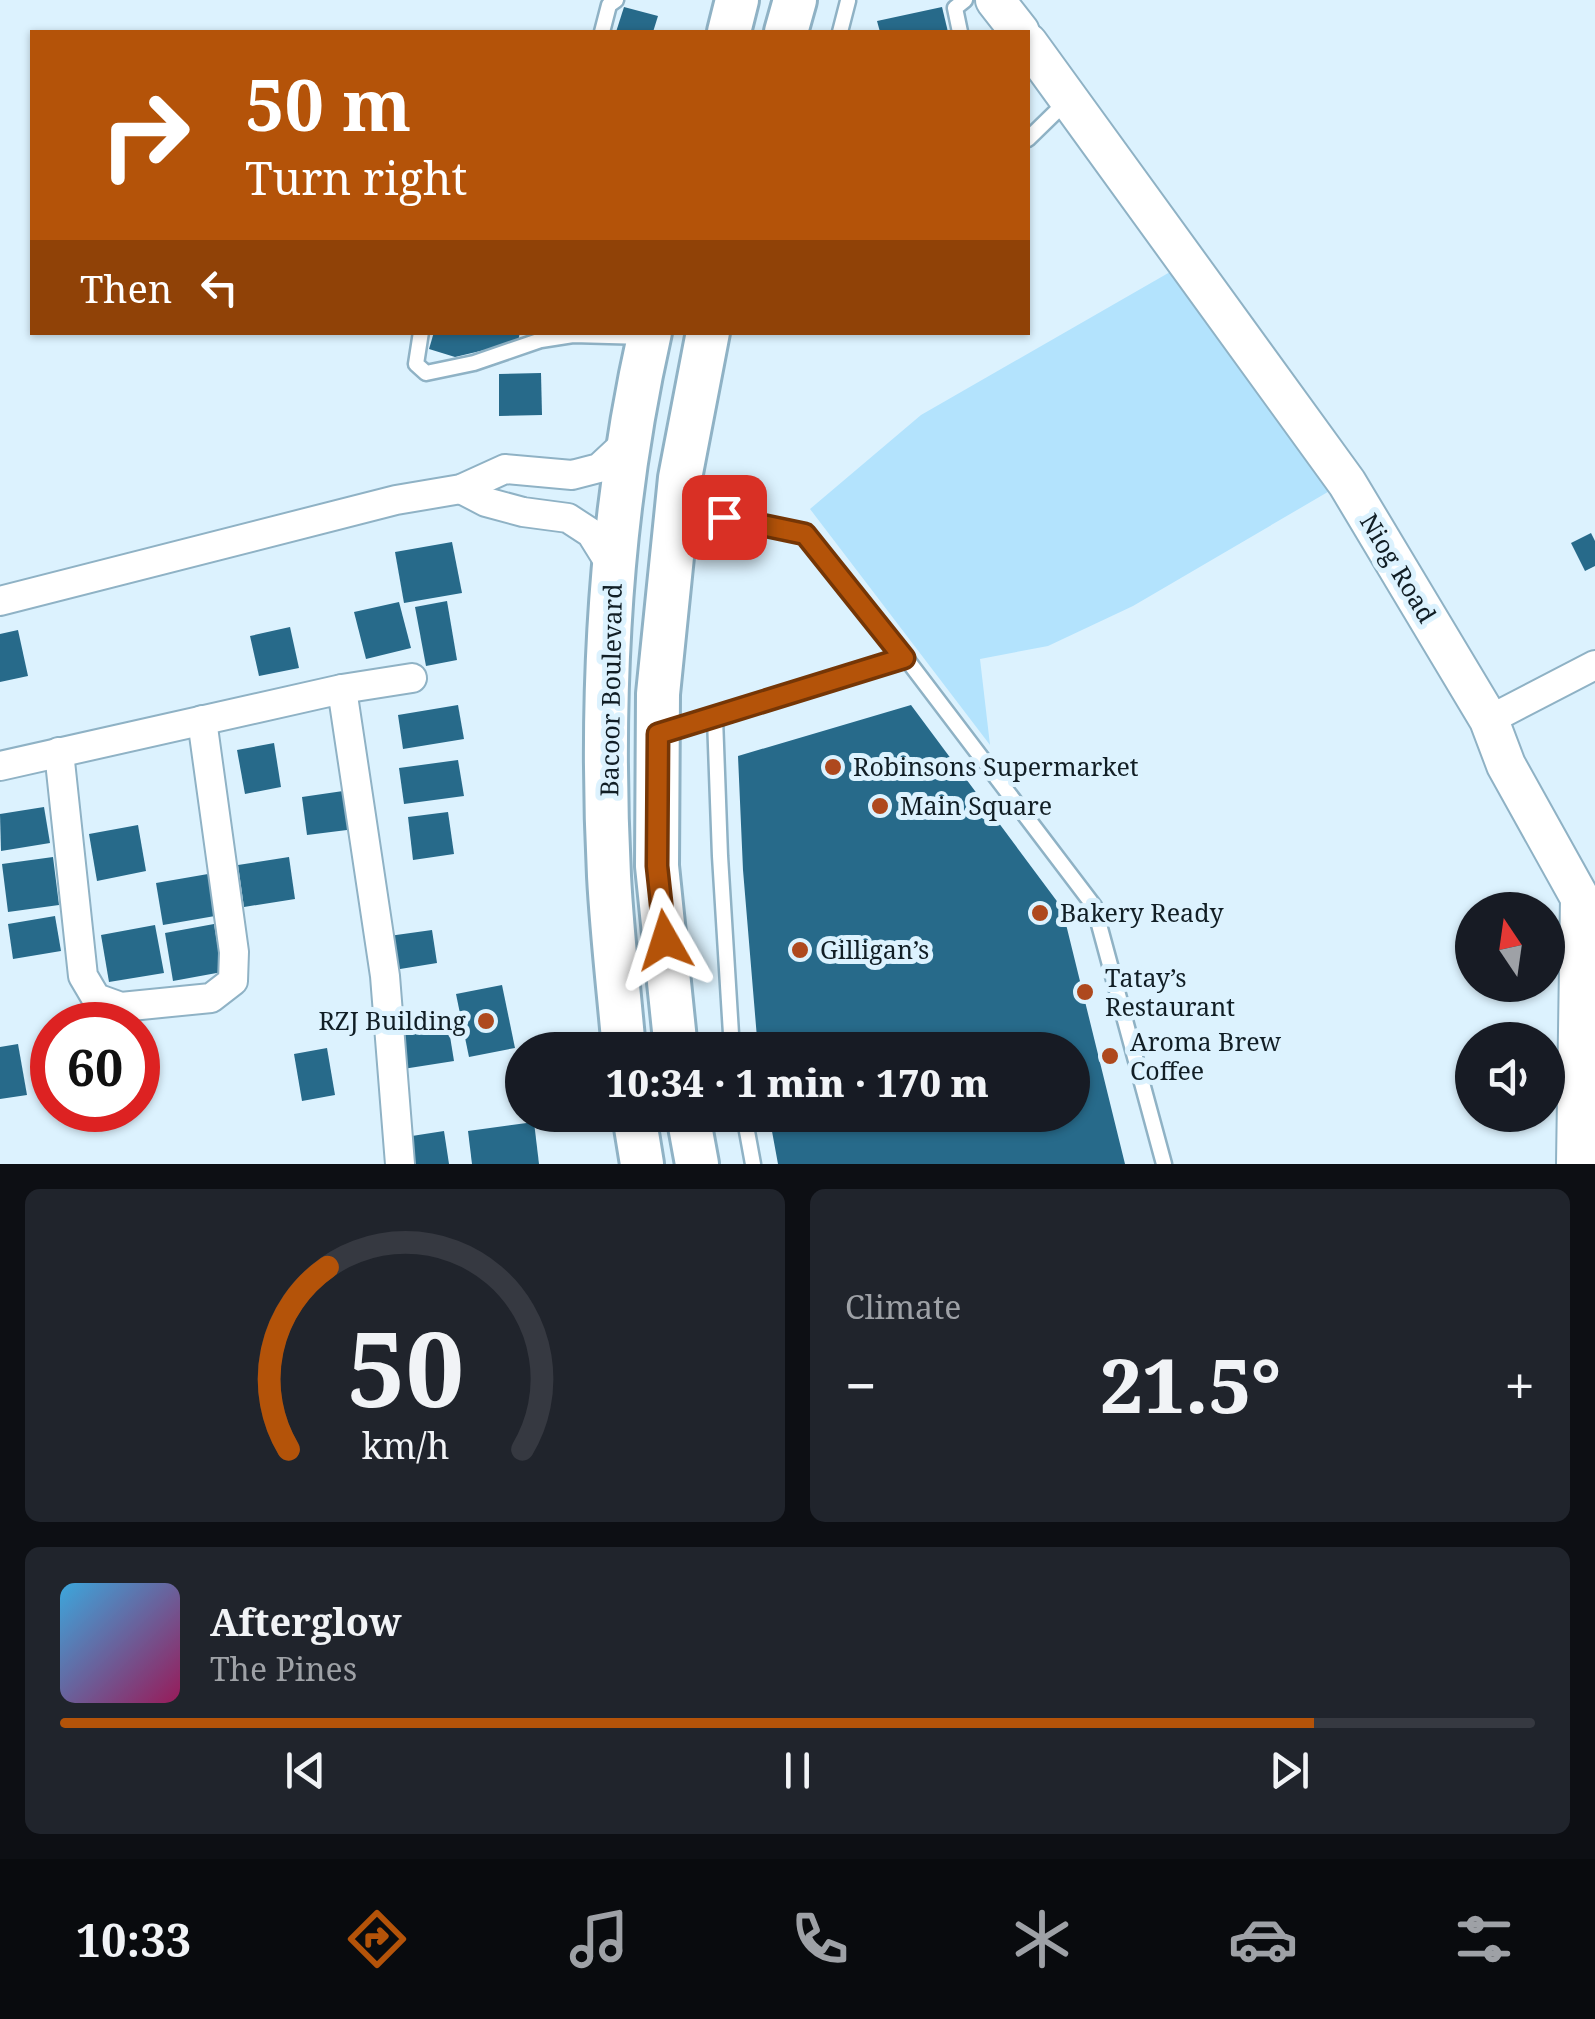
<!DOCTYPE html>
<html lang="en">
<head>
<meta charset="utf-8">
<style>
  body { margin:0; font-family:"Noto Serif",serif; background:#20242c; color:#f1f3f6; height:100vh; display:flex; flex-direction:column; font-size:38px; white-space:nowrap }
  * { box-sizing:border-box; margin:0 }
  p { font-size:32px; color:#9ea1a6 }
  .icon { flex:none; width:55px; height:55px; fill:none; stroke:currentColor; stroke-width:2; stroke-linecap:round; stroke-linejoin:round }
  .map { position:relative; height:1164px; overflow:hidden }
  .details { display:flex; flex-direction:column; gap:25px; padding:25px; background:#0d0f14; flex:1 }
  .details>* { flex:none }
  .guide { position:absolute; left:30px; top:30px; width:1000px; height:305px; border-radius:0px; box-shadow:0 2px 8px #0004; background:#b45309; color:#fff; overflow:hidden }
  .needle { width:65px; rotate:347deg }
  .fabs { position:absolute; left:1455px; top:892px; display:grid; gap:20px }
  .fabs a { display:grid; place-items:center; width:110px; height:110px; border-radius:50%; background:#171b24; box-shadow:0 2px 8px #0004; font-size:50px }
  .speed { position:absolute; left:30px; top:1002px; display:flex; gap:20px; font-size:50px; font-weight:700; text-align:center }
  .speed>* { display:grid; place-content:center; width:130px; height:130px; border-radius:50%; background:#171b24; box-shadow:0 2px 8px #0004; line-height:1 }
  .speed .limit { border:15px solid #d22; background:#fff; color:#111 }
  .pin { position:absolute; display:grid; place-items:center; width:85px; height:85px; color:#fff; margin:-42px; border-radius:20px; box-shadow:0 5px 15px #0006 }
  .me { position:absolute; width:110px; margin:-55px; rotate:354deg; stroke-linejoin:round; filter:drop-shadow(0 0 8px #0008) }
  .turn { display:flex; align-items:center; gap:35px; height:210px; padding:0 50px; font-size:45px }
  .turn .icon { width:130px; height:130px; stroke-width:2.5 }
  .turn b { display:block; font-size:70px; line-height:85px }
  .then { display:flex; align-items:center; height:95px; padding:0 50px; background:#0003; gap:20px; font-size:38px }
  .big { font-size:75px; font-weight:800; line-height:1.1 }
  .details .tile { flex:1; display:flex; flex-direction:column; justify-content:center; gap:15px; min-width:0; padding:0 35px; border-radius:15px; background:#20242c }
  .details .dial { align-items:center; gap:0 }
  .dial svg { height:260px; overflow:visible; fill:none; stroke:#363941; stroke-width:7; stroke-linecap:round; text-anchor:middle }
  .dial text { fill:#f1f3f6; stroke:none }
  .song { display:flex; align-items:center; gap:30px }
  .cover { width:120px; height:120px; border-radius:15px; background:linear-gradient(135deg,hsl(200 70% 55%),hsl(330 70% 35%)) }
  .played { height:10px; border-radius:5px; background:linear-gradient(90deg,#b45309 85%,#363941 85%) }
  .keys { display:flex; justify-content:space-around; direction:ltr }
  .heat { display:flex; justify-content:space-between; align-items:center; font-size:55px; direction:ltr }
  .details .tiles { flex:1; display:grid; gap:25px; grid-template-columns:1fr 1fr }
  .tile:last-child { grid-column:span 2 }
  .trip { position:absolute; left:505px; top:1032px; width:585px; height:100px; border-radius:50px; background:#171b24; box-shadow:0 2px 8px #0004; font-weight:800; line-height:100px; text-align:center }
  .tabs { display:flex; height:160px; justify-content:space-around; align-items:center; background:#090b0e; color:#9ea1a6 }
  .tabs .icon { width:70px; height:70px }
  .tabs .current { color:#b45309 }
  .tabs b { font-size:45px; color:#f1f3f6 }
  .map>svg:first-child { display:block }
  .green { fill:#b3e3fd }
  .building { fill:#276a8a }
  .lines { fill:none; stroke-linecap:round; stroke-linejoin:round }
  .lane-casing { stroke:#8fb2c5; stroke-width:19 }
  .street-casing { stroke:#8fb2c5; stroke-width:32 }
  .secondary-casing { stroke:#8fb2c5; stroke-width:42 }
  .primary-casing { stroke:#8fb2c5; stroke-width:48 }
  .lane { stroke:#fff; stroke-width:14 }
  .street { stroke:#fff; stroke-width:28 }
  .secondary { stroke:#fff; stroke-width:38 }
  .primary { stroke:#fff; stroke-width:42 }
  .route-casing { stroke:#753606; stroke-width:25 }
  .route { stroke:#b45309; stroke-width:18 }
  .poi-dot { fill:#ae491e; stroke:#dcf2fe; stroke-width:4 }
  .labels { text-anchor:middle; stroke-width:10; stroke-linejoin:round; paint-order:stroke }
  .street-label { font-size:25px; fill:#111e25; stroke:#dcf2fe }
  .poi-label { font-size:25px; fill:#111e25; stroke:#dcf2fe; text-anchor:start }
</style>
</head>
<body>
<div class="map">
<svg width="1595" height="1164" viewBox="0 0 1595 1164">
  <rect width="100%" height="100%" fill="#dcf2fe"/>
  <polygon class="green" points="1177,268 1338,486 1133,606 1048,646 980,659 990,745 810,509 921,415"/>
  <g class="building">
    <polygon points="624,7 658,16 653,32 616,32"/>
    <polygon points="942,7 948,32 880,32 877,21"/>
    <polygon points="434,332 520,332 518,342 455,357 429,349"/>
    <polygon points="541,373 542,415 499,416 499,374"/>
    <polygon points="1591,533 1595,541 1595,566 1585,571 1571,543"/>
    <polygon points="452,542 462,593 404,603 395,552"/>
    <polygon points="447,601 457,660 426,666 415,607"/>
    <polygon points="399,602 411,648 366,659 354,612"/>
    <polygon points="290,627 299,668 259,676 250,636"/>
    <polygon points="18,630 28,676 0,682 0,634"/>
    <polygon points="458,705 464,739 403,749 398,715"/>
    <polygon points="911,705 1062,908 1125,1164 778,1164 769,1115 1072,1115 1072,1050 758,1050 743,870 738,756"/>
    <polygon points="274,743 281,787 245,794 237,750"/>
    <polygon points="458,760 464,796 404,804 399,768"/>
    <polygon points="350,790 355,829 307,835 302,797"/>
    <polygon points="44,807 50,843 1,851 0,814"/>
    <polygon points="448,812 454,854 413,860 408,817"/>
    <polygon points="138,825 146,871 97,881 89,834"/>
    <polygon points="53,857 59,905 8,912 2,864"/>
    <polygon points="289,857 295,899 244,907 238,865"/>
    <polygon points="208,874 215,916 163,925 156,883"/>
    <polygon points="55,916 61,951 13,959 8,924"/>
    <polygon points="214,924 222,972 173,981 165,933"/>
    <polygon points="155,925 164,973 109,982 101,935"/>
    <polygon points="432,930 437,963 394,970 389,936"/>
    <polygon points="502,985 515,1048 469,1057 456,994"/>
    <polygon points="448,1024 454,1061 403,1069 397,1032"/>
    <polygon points="18,1044 27,1095 0,1099 0,1047"/>
    <polygon points="327,1048 335,1095 302,1101 294,1054"/>
    <polygon points="534,1122 539,1164 472,1164 468,1131"/>
    <polygon points="444,1131 449,1164 403,1164 399,1138"/>
  </g>
  <g class="lines">
    <defs>
      <g id="lane">
        <polyline points="602,32 609,5 616,0"/>
        <polyline points="840,32 848,1"/>
        <polyline points="960,32 955,8 965,0"/>
        <polyline points="1028,139 1067,101"/>
        <polyline points="421,332 416,364 426,373 474,363 541,340 573,335 645,337"/>
        <polyline points="905,657 1094,906 1164,1164"/>
        <polyline points="715,718 720,856 732,1050"/>
        <polyline points="663,732 905,657 805,534 724,517 680,512"/>
        <polyline points="744,1115 753,1164"/>
      </g>
      <g id="street">
        <polyline points="461,489 486,502 523,512 568,518 591,533 614,570"/>
        <polyline points="0,601 396,500 461,489 505,469 572,475 599,468 629,440"/>
        <polyline points="342,689 412,678"/>
        <polyline points="1489,720 1595,665"/>
        <polyline points="59,752 83,976 96,998 121,1007 211,998 233,981 234,952 202,720"/>
        <polyline points="0,766 342,689 385,976 400,1164"/>
      </g>
      <g id="secondary">
        <polyline points="995,0 1020,32"/>
        <polyline points="1028,43 1347,483 1489,720 1506,765 1580,898 1576,1164"/>
      </g>
      <g id="primary">
        <polyline points="729,32 737,0"/>
        <polyline points="786,32 795,0"/>
        <path d="M 624,1050 C 619,992 612,934 609,876 C 600,695 610,509 650,332"/>
        <polyline points="676,1050 657,866 658,694 680,478 708,332"/>
        <polyline points="634,1115 642,1164"/>
        <polyline points="688,1115 697,1164"/>
      </g>
    </defs>
    <use href="#lane" class="lane-casing"/>
    <use href="#street" class="street-casing"/>
    <use href="#secondary" class="secondary-casing"/>
    <use href="#primary" class="primary-casing"/>
    <use href="#lane" class="lane"/>
    <use href="#street" class="street"/>
    <use href="#secondary" class="secondary"/>
    <use href="#primary" class="primary"/>
  </g>
  <g class="lines">
    <defs>
      <polyline id="route" points="665,940 657,866 658,734 904,658 805,534 724,517"/>
    </defs>
    <use href="#route" class="route-casing"/>
    <use href="#route" class="route"/>
  </g>
  <g class="poi-dot">
    <circle cx="833" cy="767" r="10"/>
    <circle cx="880" cy="806" r="10"/>
    <circle cx="1040" cy="913" r="10"/>
    <circle cx="800" cy="950" r="10"/>
    <circle cx="1085" cy="992" r="10"/>
    <circle cx="486" cy="1021" r="10"/>
    <circle cx="1110" cy="1056" r="10"/>
  </g>
  <g class="labels">
    <g class="street-label">
      <text transform="translate(1398 568) rotate(59)" y="9">Niog Road</text>
      <text transform="translate(611 690) rotate(-89)" y="9">Bacoor Boulevard</text>
    </g>
    <g class="poi-label">
      <text x="853" y="776">Robinsons Supermarket</text>
      <text x="900" y="815">Main Square</text>
      <text x="1060" y="922">Bakery Ready</text>
      <text x="820" y="959">Gilligan’s</text>
      <text x="1105" y="987">Tatay’s<tspan x="1105" dy="29">Restaurant</tspan></text>
      <text x="466" y="1030" text-anchor="end">RZJ Building</text>
      <text x="1130" y="1051">Aroma Brew<tspan x="1130" dy="29">Coffee</tspan></text>
    </g>
  </g>
</svg>
<div class="fabs">
<a><svg class="needle" viewBox="-14 -14 28 28"><path d="M0-13l5 13h-10z" fill="#e53935"/><path d="M0 13l5-13h-10z" fill="#9ea1a6"/></svg></a>
<a><svg class="icon" aria-label="sound" viewBox="0 0 24 24"><path d="M4 9h4l5-4v14l-5-4H4zM17 9q2 3 0 6"/></svg></a>
</div>
<div class="speed"><div class="limit">60</div></div>
<div class="pin" style="left:724px;top:517px;background:#d93025"><svg class="icon" aria-label="arrive" viewBox="0 0 24 24"><path d="M6 21V4h12l-3 4 3 4H6"/></svg></div>
<svg class="me" style="left:665px;top:940px" viewBox="-20 -20 40 40"><path d="M0-17L14 15 0 8-14 15z" fill="#b45309" stroke="#fff" stroke-width="4"/></svg>
<div class="trip">10:34 · 1 min · 170 m</div>
<div class="guide">
<div class="turn"><svg class="icon" aria-label="right" viewBox="0 0 24 24"><path d="M7 20v-9h11M14 6l5 5-5 5"/></svg><div><b>50 m</b>Turn right</div></div>
<div class="then">Then<svg class="icon" aria-label="left" viewBox="0 0 24 24"><path d="M17 20v-9H6M10 6l-5 5 5 5"/></svg></div>
</div>
</div>
<section class="details">
<div class="tiles">
<div class="tile dial"><svg viewBox="0 0 100 80">
<path d="M14 69A42 42 0 1 1 86 69"/>
<path d="M14 69A42 42 0 0 1 26 13" stroke="#b45309"/>
<text x="50" y="56" font-size="32" font-weight="700">50</text>
<text x="50" y="72" font-size="11">km/h</text>
</svg></div>
<div class="tile"><p>Climate</p>
<div class="heat"><a>−</a><b class="big">21.5°</b><a>+</a></div>
</div>
<div class="tile">
<div class="song"><i class="cover"></i><div><b>Afterglow</b><p>The Pines</p></div></div>
<div class="played"></div>
<div class="keys"><svg class="icon" aria-label="previous" viewBox="0 0 24 24"><path d="M18 5L8 12l10 7zM5 5v14"/></svg><svg class="icon" aria-label="pause" viewBox="0 0 24 24"><path d="M8 5v14M16 5v14"/></svg><svg class="icon" aria-label="next" viewBox="0 0 24 24"><path d="M6 5l10 7-10 7zM19 5v14"/></svg></div>
</div>
</div>
</section>
<nav class="tabs">
<b>10:33</b>
<svg class="icon current" aria-label="directions" viewBox="0 0 24 24"><path d="M12 3l9 9-9 9-9-9zM9 14v-3h6M13 9l2 2-2 2"/></svg>
<svg class="icon" aria-label="music" viewBox="0 0 24 24"><path d="M9 18V5l10-2v13"/><circle cx="6" cy="18" r="3"/><circle cx="16" cy="16" r="3"/></svg>
<svg class="icon" aria-label="phone" viewBox="0 0 24 24"><path d="M5 4h4l2 5-3 2q2 4 5 5l2-3 5 2v4C11 20 4 13 5 4z"/></svg>
<svg class="icon" aria-label="climate" viewBox="0 0 24 24"><path d="M12 3v18M4 7l16 10M4 17L20 7"/></svg>
<svg class="icon" aria-label="car" viewBox="0 0 24 24"><path d="M5 17H2v-5l4-1 3-4h7l3 4 3 1v5h-3M9 17h6M6 11h13"/><circle cx="7" cy="17" r="2"/><circle cx="17" cy="17" r="2"/></svg>
<svg class="icon" aria-label="filters" viewBox="0 0 24 24"><path d="M4 7h16M4 17h16"/><circle cx="9" cy="7" r="2"/><circle cx="15" cy="17" r="2"/></svg>
</nav>
</body>
</html>
